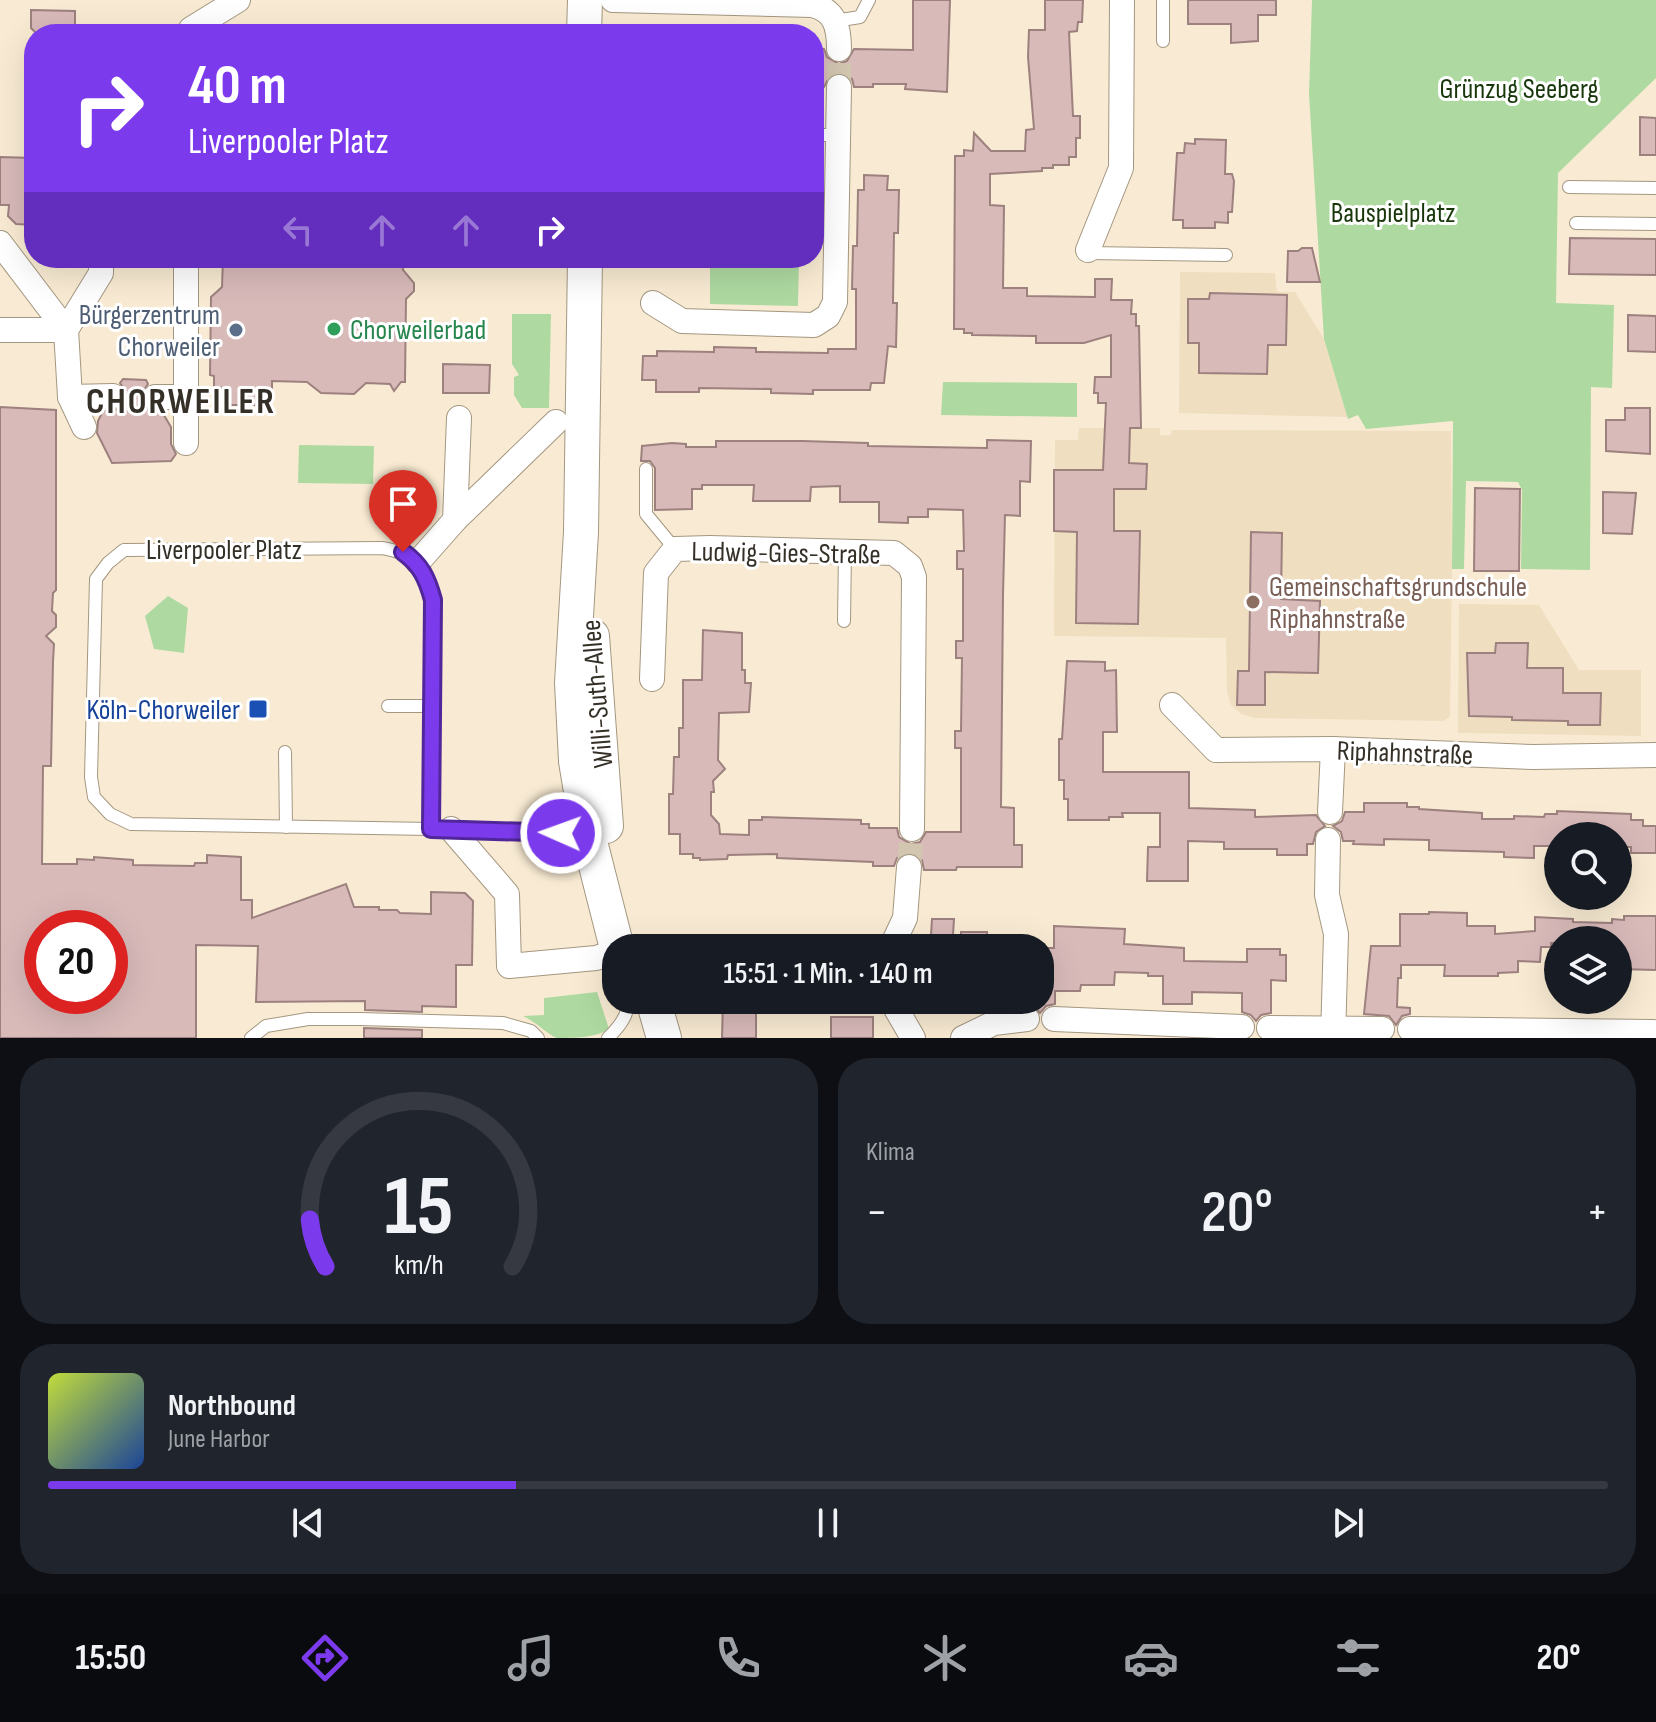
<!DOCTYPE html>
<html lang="de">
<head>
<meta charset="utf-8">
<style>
  body { margin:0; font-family:"Sofia Sans Condensed",sans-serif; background:#20242c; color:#f1f3f6; height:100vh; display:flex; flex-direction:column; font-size:30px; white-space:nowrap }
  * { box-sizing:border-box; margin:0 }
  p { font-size:26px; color:#9ea1a6 }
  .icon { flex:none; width:44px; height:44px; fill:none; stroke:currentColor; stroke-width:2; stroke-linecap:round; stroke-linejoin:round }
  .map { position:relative; height:1038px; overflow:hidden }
  .panel { display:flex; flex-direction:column; gap:20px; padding:20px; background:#0d0f14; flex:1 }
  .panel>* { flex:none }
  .top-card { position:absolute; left:24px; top:24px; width:800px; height:244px; border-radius:32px; box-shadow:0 8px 32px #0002; background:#7c3aed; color:#fff; overflow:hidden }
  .tools { position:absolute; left:1544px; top:822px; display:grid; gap:16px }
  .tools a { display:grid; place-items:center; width:88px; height:88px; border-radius:50%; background:#171b24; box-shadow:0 8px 32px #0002; font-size:40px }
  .speed { position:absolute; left:24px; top:910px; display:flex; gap:16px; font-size:40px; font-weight:700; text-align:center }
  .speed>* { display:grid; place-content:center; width:104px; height:104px; border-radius:50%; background:#171b24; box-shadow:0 8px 32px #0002; line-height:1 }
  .speed .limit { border:12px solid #d22; background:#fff; color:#111 }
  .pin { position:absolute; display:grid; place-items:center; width:68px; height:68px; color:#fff; margin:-82px -34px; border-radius:50% 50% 50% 0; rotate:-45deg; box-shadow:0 0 8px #0007 }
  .pin .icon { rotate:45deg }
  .me { position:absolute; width:88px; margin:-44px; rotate:272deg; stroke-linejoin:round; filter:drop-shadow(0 0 6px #0008) }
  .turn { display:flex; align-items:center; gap:28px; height:168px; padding:0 32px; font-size:36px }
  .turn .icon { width:104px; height:104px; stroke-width:2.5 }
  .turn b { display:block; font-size:56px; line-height:68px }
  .lanes { display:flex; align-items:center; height:76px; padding:0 32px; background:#0003; justify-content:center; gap:40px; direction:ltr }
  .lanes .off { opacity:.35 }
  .big { font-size:60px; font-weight:600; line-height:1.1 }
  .panel .tile { flex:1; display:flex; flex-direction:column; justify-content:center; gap:12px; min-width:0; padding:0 28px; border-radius:32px; background:#20242c }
  .panel .dial { align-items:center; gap:0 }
  .dial svg { height:208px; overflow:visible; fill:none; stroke:#363941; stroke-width:7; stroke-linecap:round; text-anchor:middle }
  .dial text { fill:#f1f3f6; stroke:none }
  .song { display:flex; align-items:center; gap:24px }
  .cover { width:96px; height:96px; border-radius:12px; background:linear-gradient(135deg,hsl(70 70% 55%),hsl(220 70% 35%)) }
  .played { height:8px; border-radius:4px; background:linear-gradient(90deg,#7c3aed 30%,#363941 30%) }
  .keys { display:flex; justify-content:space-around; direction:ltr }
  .heat { display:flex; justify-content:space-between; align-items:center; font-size:44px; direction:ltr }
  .panel .tiles { flex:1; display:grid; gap:20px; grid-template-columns:1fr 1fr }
  .tile:last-child { grid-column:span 2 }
  .trip { position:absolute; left:602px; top:934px; width:452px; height:80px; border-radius:32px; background:#171b24; box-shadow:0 8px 32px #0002; font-weight:600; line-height:80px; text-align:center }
  .menu { display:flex; height:128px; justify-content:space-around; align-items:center; background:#090b0e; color:#9ea1a6 }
  .menu .icon { width:56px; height:56px }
  .menu .on { color:#7c3aed }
  .menu b { font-size:36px; color:#f1f3f6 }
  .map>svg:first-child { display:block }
  .built { fill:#efdec0 }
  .green { fill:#aedaa1 }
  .building { fill:#d8bab9; stroke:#9d817f; stroke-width:2; fill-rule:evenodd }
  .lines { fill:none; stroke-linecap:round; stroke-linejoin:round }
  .street-tunnel { stroke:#d2c6b1; stroke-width:24; stroke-dasharray:24 12; stroke-linecap:butt }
  .lane-casing { stroke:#a49781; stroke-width:14 }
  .street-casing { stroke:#a49781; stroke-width:26 }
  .secondary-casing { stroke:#a49781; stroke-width:36 }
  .lane { stroke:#fff; stroke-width:12 }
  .street { stroke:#fff; stroke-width:24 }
  .secondary { stroke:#fff; stroke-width:34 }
  .route-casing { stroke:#51269a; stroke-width:20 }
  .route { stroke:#7c3aed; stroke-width:14 }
  .leisure-dot { fill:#2e9e5b; stroke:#fff; stroke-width:3 }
  .service-dot { fill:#5c6f8a; stroke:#fff; stroke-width:3 }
  .education-dot { fill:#8d6e63; stroke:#fff; stroke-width:3 }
  .transit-dot { fill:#1a4fb4; stroke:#fff; stroke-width:3 }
  .labels { text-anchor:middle; stroke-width:6; stroke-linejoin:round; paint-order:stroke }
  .park-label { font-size:28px; fill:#18380c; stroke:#fff }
  .service-label { font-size:28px; fill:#4e5e75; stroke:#fff; text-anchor:end }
  .leisure-label { font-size:28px; fill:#27864d; stroke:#fff; text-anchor:start }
  .street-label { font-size:28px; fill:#353027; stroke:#fff }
  .education-label { font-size:28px; fill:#785e54; stroke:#fff; text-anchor:start }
  .transit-label { font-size:28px; fill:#164399; stroke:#fff; text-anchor:end }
  .district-label { font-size:36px; font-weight:bold; letter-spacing:2px; fill:#353027; stroke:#fff }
</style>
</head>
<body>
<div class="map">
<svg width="1656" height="1038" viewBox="0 0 1656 1038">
  <rect width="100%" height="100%" fill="#f9ebd3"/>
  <g class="built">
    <polygon points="1180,272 1275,273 1277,292 1295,292 1324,339 1348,417 1179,413"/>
    <polygon points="1079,428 1160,428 1160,435 1171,435 1172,430 1451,431 1452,569 1450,716 1444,721 1255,718 1241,714 1231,705 1227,691 1226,638 1054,636 1055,440 1078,440"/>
    <polygon points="1459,604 1539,605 1579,670 1641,670 1641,736 1458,733"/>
  </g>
  <g class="green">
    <polygon points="1312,0 1656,0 1656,78 1558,173 1556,303 1614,305 1612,388 1591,387 1590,570 1521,569 1522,490 1518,482 1466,481 1464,569 1452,569 1453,421 1366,429 1358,415 1348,419 1324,339 1309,94"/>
    <polygon points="710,258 799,258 798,306 710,304"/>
    <polygon points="512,314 551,314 549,408 522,408 514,395 514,377 519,375 512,364"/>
    <polygon points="943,382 1077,383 1077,417 941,415"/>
    <polygon points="299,445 374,446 373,484 298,483"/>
    <polygon points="168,596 188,608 184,653 154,649 145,616"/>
    <path d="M 597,992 L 609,1029 C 596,1038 573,1038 557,1038 C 548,1035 535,1021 523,1016 L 544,1015 L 544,998 Z"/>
  </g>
  <g class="building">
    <polygon points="913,0 950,0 947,92 905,89 906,84 873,84 873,87 854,87 852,79 840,72 831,74 824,87 814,87 814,49 824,49 827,57 839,64 847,61 854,49 913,50"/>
    <polygon points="1045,0 1083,0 1082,22 1078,22 1077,31 1069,32 1073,116 1080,116 1080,138 1076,138 1076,157 1069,157 1069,165 1053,165 1053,168 1042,168 1042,171 990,174 990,205 1004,206 1003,288 1027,288 1027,296 1095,297 1095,279 1112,279 1111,300 1132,300 1131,314 1136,314 1136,326 1139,326 1141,428 1130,428 1129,463 1147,464 1146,489 1114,489 1114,531 1140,531 1138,624 1076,623 1077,532 1054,531 1054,470 1103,470 1106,403 1098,403 1098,393 1094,393 1095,377 1111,377 1111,335 1084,343 1036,343 1036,336 972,335 972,333 964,333 964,329 954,329 955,156 964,156 964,150 973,151 974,133 991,151 1025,151 1026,130 1034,129 1028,57 1029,30 1045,30"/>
    <polygon points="1188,0 1276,0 1276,15 1258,15 1258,41 1231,43 1231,24 1188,24"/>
    <polygon points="31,10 75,11 75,34 37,34 31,28"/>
    <polygon points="1640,117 1656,118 1656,155 1640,155"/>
    <polygon points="1195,139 1226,140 1225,174 1232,174 1234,181 1232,212 1228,212 1228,223 1215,222 1215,228 1183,228 1183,220 1173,220 1177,153 1184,153 1185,143 1195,144"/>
    <polygon points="0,157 34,158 34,225 16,224 8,216 9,205 0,205"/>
    <polygon points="864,175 888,176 887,190 899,190 898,233 894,233 893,303 897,303 896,347 888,346 884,383 871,383 870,390 813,390 813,394 771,393 771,389 699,388 699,392 656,392 656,380 642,380 643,356 657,356 657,351 714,352 714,347 756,348 756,352 828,353 828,349 856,349 856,289 852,289 853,246 857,246 858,190 864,190"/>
    <polygon points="1570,238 1656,239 1656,275 1569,274"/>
    <polygon points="1302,248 1312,248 1320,282 1287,282 1288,251 1298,251"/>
    <polygon points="223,258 403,258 403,270 414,283 414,291 406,299 405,382 401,382 394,391 390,384 366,383 354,394 321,393 307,382 272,381 272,398 264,405 228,405 228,388 214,387 214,376 210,375 211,297 222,287"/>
    <polygon points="1210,293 1287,295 1286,345 1268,345 1267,374 1199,373 1199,343 1188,343 1188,299 1209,299"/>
    <polygon points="1628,315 1656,316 1656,352 1628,351"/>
    <polygon points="443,364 490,365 489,393 443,393"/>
    <polygon points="123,379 146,380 148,384 140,396 142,404 148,410 162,412 171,427 171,444 176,454 171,461 112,463 97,433 98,421 103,411 120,409 126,404 128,395 120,383"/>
    <path d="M 0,407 L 56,410 L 56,590 L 53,593 L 52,611 L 56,615 L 56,627 L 46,636 L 54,644 L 53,662 L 51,766 L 43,766 L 42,864 L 77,864 L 77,859 L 94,860 L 94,857 L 133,860 L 133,865 L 194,866 L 195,863 L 207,863 L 207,855 L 241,857 L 241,900 L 252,900 L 252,918 L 346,884 L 354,907 L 379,907 L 379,910 L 397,910 L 400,913 L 431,914 L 431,892 L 465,893 L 473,901 L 472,965 L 456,965 L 456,1007 L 422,1006 L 422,1012 L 365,1010 L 365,1001 L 256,1002 L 258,946 L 196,945 L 196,1038 L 0,1038 ZM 42,928 L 110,928 L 110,996 L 42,996 Z"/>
    <polygon points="1625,408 1650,408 1650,454 1606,451 1606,420 1625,420"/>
    <polygon points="987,440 1031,441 1030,482 1020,481 1020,516 1005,515 1003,595 1001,807 1014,808 1014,845 1022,845 1022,867 957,867 956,870 924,870 922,860 909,852 897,858 894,866 873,866 873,862 777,858 777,854 728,855 727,859 700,860 700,858 693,858 693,854 680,854 680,834 669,834 669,794 673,794 674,757 679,757 679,728 683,728 683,680 702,680 703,630 742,633 742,670 745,670 745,683 751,683 749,712 719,713 718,760 725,769 713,781 714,792 711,792 711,815 719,824 720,834 749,835 749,820 762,820 762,817 861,820 861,824 869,824 869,828 897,828 899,837 911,844 920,842 926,832 961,832 961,748 955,748 955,731 961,731 962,658 956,658 956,641 963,641 963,569 957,569 957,551 964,551 963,510 928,509 928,517 908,517 908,523 879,522 879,502 840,502 840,486 811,487 810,501 753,501 754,485 702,485 702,489 692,489 692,509 655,510 655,468 650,461 641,461 642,446 672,443 686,444 686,447 716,447 716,441 802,441 868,443 868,446 987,448"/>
    <polygon points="1475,488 1520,489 1519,571 1474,571"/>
    <polygon points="1603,492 1636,493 1632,534 1603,533"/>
    <polygon points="1251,532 1282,533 1281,599 1320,601 1318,673 1265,672 1265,705 1237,705 1238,671 1249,671"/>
    <polygon points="1496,643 1528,643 1527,668 1563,668 1563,693 1601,693 1600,725 1568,725 1568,721 1512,720 1512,717 1469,716 1467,653 1495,653"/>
    <polygon points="1067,661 1105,662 1105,671 1116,670 1117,732 1103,732 1103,772 1189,772 1189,808 1255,810 1255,817 1316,815 1325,826 1316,832 1313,844 1307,844 1307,855 1277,855 1277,849 1224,849 1224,842 1188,841 1188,881 1147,881 1148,847 1160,847 1160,813 1122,813 1123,817 1109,817 1109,820 1068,820 1068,799 1064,799 1064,780 1059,780 1059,739 1062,739"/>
    <polygon points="1364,803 1407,803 1407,807 1419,807 1419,809 1482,813 1482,819 1514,819 1514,816 1544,817 1545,814 1557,814 1557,811 1631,814 1631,820 1643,820 1643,826 1656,826 1656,853 1631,853 1631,847 1619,847 1618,836 1558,836 1556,846 1534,846 1534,858 1504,857 1504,852 1429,850 1429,840 1384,839 1384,845 1353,844 1354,841 1343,841 1341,832 1333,826 1342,821 1345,812 1364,812"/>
    <polygon points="1429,912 1467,913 1467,926 1495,926 1495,934 1535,931 1535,917 1573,919 1573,922 1612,923 1612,919 1624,920 1624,916 1656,916 1656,970 1618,969 1618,940 1558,940 1558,943 1551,943 1551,947 1541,947 1540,962 1518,961 1518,972 1498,973 1498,976 1444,976 1445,965 1401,965 1401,978 1398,978 1397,1007 1410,1008 1410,1014 1402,1016 1396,1025 1389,1016 1364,1014 1371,946 1400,946 1400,914 1429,914"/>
    <polygon points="932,919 954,919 953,935 931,935"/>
    <polygon points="1054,926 1125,929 1124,944 1184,948 1184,961 1247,962 1247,949 1280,949 1280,955 1286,955 1286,981 1271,980 1271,1013 1261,1015 1256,1021 1251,1015 1242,1012 1242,993 1192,992 1192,1004 1163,1004 1163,976 1148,976 1148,973 1115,972 1114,985 1081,985 1080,991 1055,991 1055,1004 1046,1006 1040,1013 1034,1006 1026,1004 1026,1000 1040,1000 1040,948 1054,948"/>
    <rect x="961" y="932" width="26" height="16"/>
    <polygon points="723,1000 756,1000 756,1038 722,1038"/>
    <rect x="831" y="1017" width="42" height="21"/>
    <polygon points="364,1028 422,1030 422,1038 364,1038"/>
  </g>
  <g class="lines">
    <g class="street-tunnel">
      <polyline points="839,87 839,49"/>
      <polyline points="909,867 912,829"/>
    </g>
    <defs>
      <g id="lane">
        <polyline points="835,21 860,17 869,0"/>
        <polyline points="1163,41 1163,0"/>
        <polyline points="814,135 837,135"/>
        <polyline points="1569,187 1656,188"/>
        <polyline points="1576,223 1656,224"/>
        <polyline points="1088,253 1226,255"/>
        <polyline points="646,469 646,514 675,549"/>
        <polyline points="844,621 845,552"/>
        <polyline points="388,706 432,706"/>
        <polyline points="285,752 286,827"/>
        <path d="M 431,829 L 433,600 C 424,567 417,554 382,548 L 124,550 L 108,563 L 96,579 L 91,777 L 94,797 L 110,814 L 131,824 L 431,829 L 586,834"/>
        <polyline points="251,1038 266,1026 308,1019 360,1019 503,1023 531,1031 538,1038"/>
        <path d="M 608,1038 C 619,1027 628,1016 629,1000"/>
      </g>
      <g id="street">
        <path d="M 613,0 L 812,5 C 835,10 839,27 839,49"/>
        <polyline points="191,34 191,29 238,0"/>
        <polyline points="0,243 66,330 101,273 101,258"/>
        <polyline points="1088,250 1121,168 1122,0"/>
        <polyline points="186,258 186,443"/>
        <polyline points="653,303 682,321 814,325 828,316 835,302 839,87"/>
        <polyline points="0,330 66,330 70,397 84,427"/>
        <polyline points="70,397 113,396"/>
        <polyline points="155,397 186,397"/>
        <polyline points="455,520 459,418"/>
        <polyline points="418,562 455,520 556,422"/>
        <polyline points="652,679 656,573 675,549 710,548 894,553 910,566 914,577 912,829"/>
        <polyline points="1172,705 1216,750 1333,749 1533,757 1656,755"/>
        <polyline points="1330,812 1333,749"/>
        <polyline points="451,829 507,894 509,966 596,958 616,952"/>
        <polyline points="1328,840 1327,895 1336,934 1333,1038"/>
        <polyline points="891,948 905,918 909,867"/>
        <polyline points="891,1000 913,1038"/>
        <polyline points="1054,1019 1242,1027"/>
        <polyline points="1269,1028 1382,1029"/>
        <polyline points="1410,1029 1653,1032"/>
        <polyline points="963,1038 994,1023 1027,1019"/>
      </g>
      <g id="secondary">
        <polyline points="584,34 585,0"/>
        <polyline points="585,258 581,532 572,683 576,761 588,834 617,948"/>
        <polyline points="592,636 606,826"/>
        <polyline points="653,1000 664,1038"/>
      </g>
    </defs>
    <use href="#lane" class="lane-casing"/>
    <use href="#street" class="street-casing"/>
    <use href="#secondary" class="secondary-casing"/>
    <use href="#lane" class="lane"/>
    <use href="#street" class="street"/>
    <use href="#secondary" class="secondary"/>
  </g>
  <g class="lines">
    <defs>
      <path id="route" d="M 403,552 C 421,565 427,578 433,600 L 431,829 L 561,833"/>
    </defs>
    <use href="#route" class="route-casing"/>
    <use href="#route" class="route"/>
  </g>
  <circle class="leisure-dot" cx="334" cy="329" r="8"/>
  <circle class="service-dot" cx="236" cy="330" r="8"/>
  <circle class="education-dot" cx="1253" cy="602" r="8"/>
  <rect class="transit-dot" x="248" y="699" width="20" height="20" rx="4"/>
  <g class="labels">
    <g class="park-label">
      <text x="1519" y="98">Grünzug Seeberg</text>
      <text x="1393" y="222">Bauspielplatz</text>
    </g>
    <g class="service-label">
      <text x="220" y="324">Bürgerzentrum<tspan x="220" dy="32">Chorweiler</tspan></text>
    </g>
    <g class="leisure-label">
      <text x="350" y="339">Chorweilerbad</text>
    </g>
    <g class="street-label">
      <text x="224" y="559">Liverpooler Platz</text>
      <text transform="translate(786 552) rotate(1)" y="10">Ludwig-Gies-Straße</text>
      <text transform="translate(596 694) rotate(-95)" y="10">Willi-Suth-Allee</text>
      <text transform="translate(1405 752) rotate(2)" y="10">Riphahnstraße</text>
    </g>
    <g class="education-label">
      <text x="1269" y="596">Gemeinschaftsgrundschule<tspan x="1269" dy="32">Riphahnstraße</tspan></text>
    </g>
    <g class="transit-label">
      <text x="240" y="719">Köln-Chorweiler</text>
    </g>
    <g class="district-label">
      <text x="181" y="413">CHORWEILER</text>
    </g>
  </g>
</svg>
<div class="tools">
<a><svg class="icon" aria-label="search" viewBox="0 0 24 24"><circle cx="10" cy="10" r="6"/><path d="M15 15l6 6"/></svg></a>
<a><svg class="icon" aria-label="layers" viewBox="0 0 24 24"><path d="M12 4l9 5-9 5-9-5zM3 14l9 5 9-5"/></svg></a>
</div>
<div class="speed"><div class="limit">20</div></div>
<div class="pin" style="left:403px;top:552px;background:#d93025"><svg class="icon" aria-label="arrive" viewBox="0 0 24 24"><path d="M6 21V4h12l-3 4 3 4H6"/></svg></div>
<svg class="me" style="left:561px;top:833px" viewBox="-20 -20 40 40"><circle r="17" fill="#7c3aed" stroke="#fff" stroke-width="3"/><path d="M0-11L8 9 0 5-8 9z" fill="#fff"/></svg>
<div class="trip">15:51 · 1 Min. · 140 m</div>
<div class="top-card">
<div class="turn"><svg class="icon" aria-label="right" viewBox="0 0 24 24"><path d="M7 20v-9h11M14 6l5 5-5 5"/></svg><div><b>40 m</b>Liverpooler Platz</div></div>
<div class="lanes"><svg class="icon off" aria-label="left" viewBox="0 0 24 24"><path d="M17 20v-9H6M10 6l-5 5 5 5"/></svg><svg class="icon off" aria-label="ahead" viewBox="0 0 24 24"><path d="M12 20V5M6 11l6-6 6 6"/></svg><svg class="icon off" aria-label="ahead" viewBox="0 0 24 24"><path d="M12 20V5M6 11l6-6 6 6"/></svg><svg class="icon" aria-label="right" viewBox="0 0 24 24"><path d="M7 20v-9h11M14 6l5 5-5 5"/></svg></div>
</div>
</div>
<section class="panel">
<div class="tiles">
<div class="tile dial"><svg viewBox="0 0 100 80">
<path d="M14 69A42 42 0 1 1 86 69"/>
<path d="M14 69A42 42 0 0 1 8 51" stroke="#7c3aed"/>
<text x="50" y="56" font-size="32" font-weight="700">15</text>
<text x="50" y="72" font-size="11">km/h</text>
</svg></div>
<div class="tile"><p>Klima</p>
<div class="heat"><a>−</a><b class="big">20°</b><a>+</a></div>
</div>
<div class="tile">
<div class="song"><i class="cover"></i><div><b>Northbound</b><p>June Harbor</p></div></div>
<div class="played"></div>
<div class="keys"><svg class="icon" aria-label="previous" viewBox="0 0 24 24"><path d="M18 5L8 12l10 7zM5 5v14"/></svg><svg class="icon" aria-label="pause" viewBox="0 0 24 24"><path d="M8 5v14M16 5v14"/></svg><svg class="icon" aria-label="next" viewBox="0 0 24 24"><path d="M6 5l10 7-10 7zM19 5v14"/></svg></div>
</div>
</div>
</section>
<nav class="menu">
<b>15:50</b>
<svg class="icon on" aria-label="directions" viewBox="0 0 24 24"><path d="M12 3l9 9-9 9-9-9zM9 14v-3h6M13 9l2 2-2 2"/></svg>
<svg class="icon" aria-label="music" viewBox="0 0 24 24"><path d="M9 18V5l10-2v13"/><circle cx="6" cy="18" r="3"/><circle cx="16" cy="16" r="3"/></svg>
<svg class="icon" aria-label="phone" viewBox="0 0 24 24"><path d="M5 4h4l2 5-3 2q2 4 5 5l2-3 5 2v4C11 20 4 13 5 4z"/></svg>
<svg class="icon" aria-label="climate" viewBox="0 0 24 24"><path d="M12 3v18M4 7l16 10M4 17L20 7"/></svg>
<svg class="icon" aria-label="car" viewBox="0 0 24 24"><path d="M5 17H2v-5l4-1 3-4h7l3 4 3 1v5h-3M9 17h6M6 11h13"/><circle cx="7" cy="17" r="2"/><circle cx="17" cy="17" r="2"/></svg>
<svg class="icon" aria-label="filters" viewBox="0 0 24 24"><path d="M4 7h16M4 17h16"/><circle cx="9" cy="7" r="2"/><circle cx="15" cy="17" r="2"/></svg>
<b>20°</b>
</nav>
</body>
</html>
